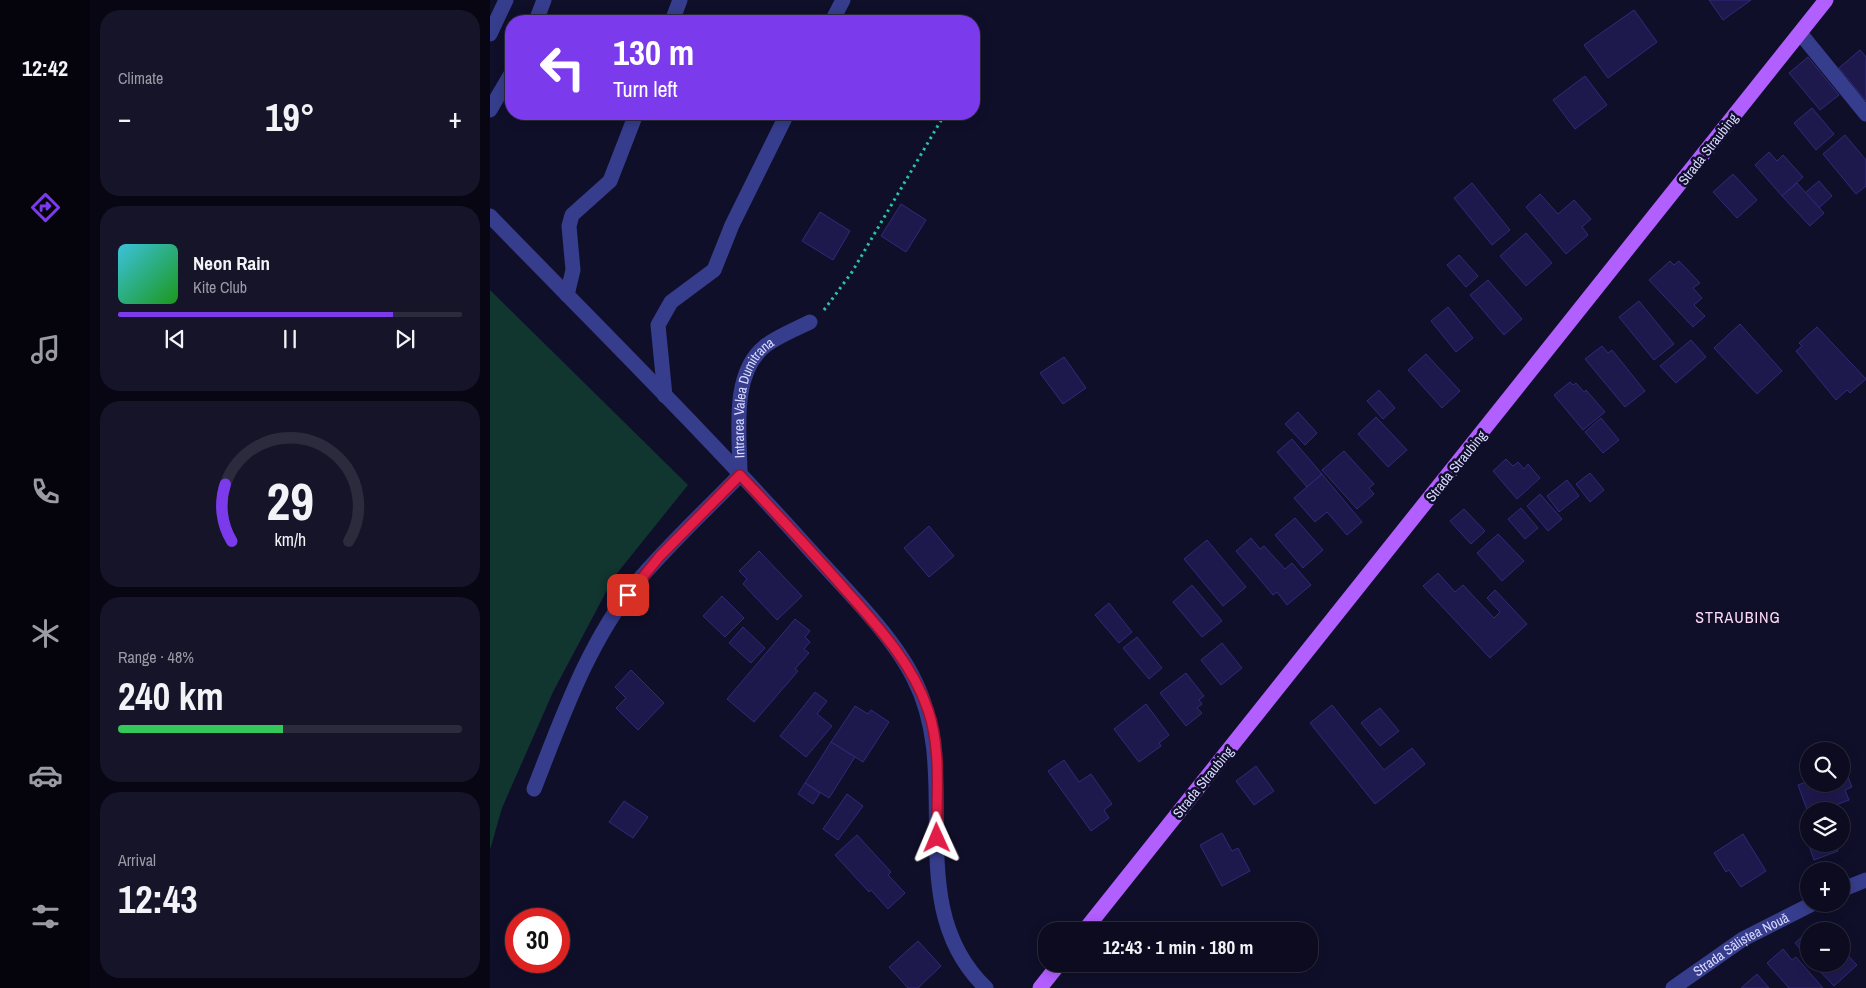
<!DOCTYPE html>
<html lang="en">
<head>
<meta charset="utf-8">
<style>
  body { margin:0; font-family:"Archivo Narrow",sans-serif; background:#151429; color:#f1f3f6; height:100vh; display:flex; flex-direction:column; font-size:19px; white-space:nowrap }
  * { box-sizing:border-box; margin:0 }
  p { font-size:16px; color:#9a9ba5 }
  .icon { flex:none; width:28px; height:28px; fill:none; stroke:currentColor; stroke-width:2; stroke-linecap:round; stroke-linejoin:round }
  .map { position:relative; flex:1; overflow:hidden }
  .sheet { display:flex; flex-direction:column; gap:10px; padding:10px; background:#070612; width:400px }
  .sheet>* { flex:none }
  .hud { position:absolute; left:15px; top:15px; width:475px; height:105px; border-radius:20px; box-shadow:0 2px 12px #0003,0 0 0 1px #2c2b3e; background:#7c3aed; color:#fff; overflow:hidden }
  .tools { position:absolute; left:1310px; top:742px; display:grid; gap:10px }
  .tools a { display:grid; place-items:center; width:50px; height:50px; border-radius:50%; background:#0c0b20; box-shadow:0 2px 12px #0003,0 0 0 1px #2c2b3e; font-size:25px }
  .speed { position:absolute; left:15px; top:908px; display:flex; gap:10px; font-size:25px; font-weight:700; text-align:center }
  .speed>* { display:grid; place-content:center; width:65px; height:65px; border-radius:50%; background:#0c0b20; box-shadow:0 2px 12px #0003,0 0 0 1px #2c2b3e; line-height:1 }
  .speed .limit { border:8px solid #d22; background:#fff; color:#111 }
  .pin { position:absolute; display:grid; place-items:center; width:42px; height:42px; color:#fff; margin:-21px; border-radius:10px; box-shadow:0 2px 8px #0006 }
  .me { position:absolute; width:55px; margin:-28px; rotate:359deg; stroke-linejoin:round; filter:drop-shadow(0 0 4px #0008) }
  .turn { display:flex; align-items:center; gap:18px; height:105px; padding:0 25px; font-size:22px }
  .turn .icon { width:65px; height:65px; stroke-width:2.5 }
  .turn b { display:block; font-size:35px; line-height:42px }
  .big { font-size:38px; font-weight:700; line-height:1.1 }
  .sheet .tile { flex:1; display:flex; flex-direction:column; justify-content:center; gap:8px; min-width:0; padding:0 18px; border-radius:20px; background:#151429 }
  .sheet .dial { align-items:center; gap:0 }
  .dial svg { height:130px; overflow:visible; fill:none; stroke:#2c2b3e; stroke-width:7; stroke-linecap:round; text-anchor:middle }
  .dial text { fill:#f1f3f6; stroke:none }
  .song { display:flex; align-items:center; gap:15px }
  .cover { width:60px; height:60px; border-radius:8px; background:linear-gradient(135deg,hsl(190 70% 55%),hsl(120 70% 35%)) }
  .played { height:5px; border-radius:2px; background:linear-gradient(90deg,#7c3aed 80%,#2c2b3e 80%) }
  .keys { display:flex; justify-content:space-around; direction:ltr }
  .heat { display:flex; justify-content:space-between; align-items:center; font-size:28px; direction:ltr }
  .charge { height:8px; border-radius:4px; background:linear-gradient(90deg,#34c759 48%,#2c2b3e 0) }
  .trip { position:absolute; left:548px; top:922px; width:280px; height:50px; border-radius:20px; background:#0c0b20; box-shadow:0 2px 12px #0003,0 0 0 1px #2c2b3e; font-weight:700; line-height:50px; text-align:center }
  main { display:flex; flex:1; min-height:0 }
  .dock { display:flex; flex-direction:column; width:90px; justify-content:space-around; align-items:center; background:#05040d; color:#9a9ba5 }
  .dock .icon { width:35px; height:35px }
  .dock .current { color:#7c3aed }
  .dock b { font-size:22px; color:#f1f3f6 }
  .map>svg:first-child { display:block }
  .green { fill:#11352f }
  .building { fill:#1e194c; stroke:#302a7a }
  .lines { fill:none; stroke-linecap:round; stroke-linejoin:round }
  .path { stroke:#27c3a8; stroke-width:3; stroke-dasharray:2.5 4; stroke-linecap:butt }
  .minor { stroke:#363d8c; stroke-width:15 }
  .major { stroke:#b15fff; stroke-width:15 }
  .route-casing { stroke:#92132f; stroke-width:12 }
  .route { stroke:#e11d48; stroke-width:9 }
  .labels { text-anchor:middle; stroke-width:5; stroke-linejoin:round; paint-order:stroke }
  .street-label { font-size:14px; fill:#d8d8ff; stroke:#100f2a }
  .quarter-label { font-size:16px; letter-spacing:1px; fill:#ffdaf6; stroke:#100f2a }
</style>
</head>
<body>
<main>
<nav class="dock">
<b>12:42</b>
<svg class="icon current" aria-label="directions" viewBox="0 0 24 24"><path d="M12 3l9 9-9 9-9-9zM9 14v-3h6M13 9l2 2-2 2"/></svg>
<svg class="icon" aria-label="music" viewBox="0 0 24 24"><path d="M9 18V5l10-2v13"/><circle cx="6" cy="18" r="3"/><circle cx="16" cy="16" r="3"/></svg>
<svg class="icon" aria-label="phone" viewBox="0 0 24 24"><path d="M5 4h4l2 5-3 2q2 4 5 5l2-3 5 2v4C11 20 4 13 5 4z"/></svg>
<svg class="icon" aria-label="climate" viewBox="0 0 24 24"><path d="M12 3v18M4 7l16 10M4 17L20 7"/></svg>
<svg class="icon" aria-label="car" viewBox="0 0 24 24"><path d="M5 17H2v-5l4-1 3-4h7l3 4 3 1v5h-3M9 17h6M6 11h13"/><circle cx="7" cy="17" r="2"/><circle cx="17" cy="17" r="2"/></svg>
<svg class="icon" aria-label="filters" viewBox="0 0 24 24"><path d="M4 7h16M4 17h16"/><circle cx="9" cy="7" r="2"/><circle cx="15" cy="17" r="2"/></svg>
</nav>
<section class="sheet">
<div class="tile"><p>Climate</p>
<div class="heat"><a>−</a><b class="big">19°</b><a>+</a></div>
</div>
<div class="tile">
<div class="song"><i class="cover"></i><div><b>Neon Rain</b><p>Kite Club</p></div></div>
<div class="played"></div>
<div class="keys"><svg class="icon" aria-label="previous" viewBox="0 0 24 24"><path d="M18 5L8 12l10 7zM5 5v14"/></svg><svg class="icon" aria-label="pause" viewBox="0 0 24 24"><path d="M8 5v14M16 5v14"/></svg><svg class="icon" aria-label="next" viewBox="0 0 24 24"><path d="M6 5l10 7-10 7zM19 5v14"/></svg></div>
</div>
<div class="tile dial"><svg viewBox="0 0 100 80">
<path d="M14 69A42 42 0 1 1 86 69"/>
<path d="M14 69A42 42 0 0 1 10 34" stroke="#7c3aed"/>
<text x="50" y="56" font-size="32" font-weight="700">29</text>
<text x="50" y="72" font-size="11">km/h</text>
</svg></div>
<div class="tile"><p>Range · 48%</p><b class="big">240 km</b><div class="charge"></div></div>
<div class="tile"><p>Arrival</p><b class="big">12:43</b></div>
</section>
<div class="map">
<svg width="1376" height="988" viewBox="0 0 1376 988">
  <rect width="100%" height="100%" fill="#100f2a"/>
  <polygon class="green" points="0,290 198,485 124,577 63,692 12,808 0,850"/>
  <g class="building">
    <polygon points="1219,0 1261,0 1233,20"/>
    <polygon points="1144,10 1167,42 1118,78 1094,45"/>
    <polygon points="1370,50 1376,57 1376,101 1349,68"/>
    <polygon points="1318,57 1349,95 1330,110 1299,73"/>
    <polygon points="1095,76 1117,105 1085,129 1063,100"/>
    <polygon points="1322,108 1344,134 1326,150 1304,123"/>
    <polygon points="1355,135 1376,160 1376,186 1366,194 1333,154"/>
    <polygon points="1279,152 1287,161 1293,155 1313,177 1292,196 1265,165"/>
    <polygon points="1243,174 1267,200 1247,218 1223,192"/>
    <polygon points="1329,181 1342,196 1329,208 1315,193"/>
    <polygon points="982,183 1020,230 1002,245 964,198"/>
    <polygon points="1307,183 1334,213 1320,226 1292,196"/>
    <polygon points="1050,194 1068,214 1084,200 1101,219 1092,227 1098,235 1076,254 1036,207"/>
    <polygon points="411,204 436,220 416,252 391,236"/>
    <polygon points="330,212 360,231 343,260 312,241"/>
    <polygon points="1036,233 1062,263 1036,286 1010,256"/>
    <polygon points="969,255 988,276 976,287 957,265"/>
    <polygon points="1180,261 1184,265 1189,261 1210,283 1203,288 1212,298 1204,305 1215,316 1203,327 1159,280"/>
    <polygon points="998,280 1032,319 1014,335 980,295"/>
    <polygon points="1149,301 1184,344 1164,360 1129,317"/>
    <polygon points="958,307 983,338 966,352 941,321"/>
    <polygon points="1250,324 1292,371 1267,394 1224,348"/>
    <polygon points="1327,327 1376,379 1360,393 1357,390 1346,400 1306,351 1312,346 1309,343"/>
    <polygon points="1201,340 1216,357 1186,383 1170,366"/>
    <polygon points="1112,346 1118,353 1122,350 1155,391 1135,407 1095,359"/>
    <polygon points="936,354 970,391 952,408 918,370"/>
    <polygon points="574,357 596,388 573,404 550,373"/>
    <polygon points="1080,382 1083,385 1086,383 1094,392 1096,390 1115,412 1093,430 1064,395"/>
    <polygon points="889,390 905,408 893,419 877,401"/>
    <polygon points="808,412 827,433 815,445 795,424"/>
    <polygon points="886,417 917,450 898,467 868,434"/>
    <polygon points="1111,418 1129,440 1113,453 1095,432"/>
    <polygon points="802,439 832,474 817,487 787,452"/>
    <polygon points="854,451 884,484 879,488 884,494 867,509 832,470"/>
    <polygon points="1016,459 1023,466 1028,462 1034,469 1038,464 1050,478 1027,499 1003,471"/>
    <polygon points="1100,473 1114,490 1100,502 1086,484"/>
    <polygon points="832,474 872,522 857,535 837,512 825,522 804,498"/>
    <polygon points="1077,480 1089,496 1069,512 1057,496"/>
    <polygon points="1050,494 1072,519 1058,531 1037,506"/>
    <polygon points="1031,508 1048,528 1035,539 1018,519"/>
    <polygon points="974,509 995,531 981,544 960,521"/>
    <polygon points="805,518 833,550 813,568 785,535"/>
    <polygon points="439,526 464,556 439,577 414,548"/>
    <polygon points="1008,534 1034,561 1012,581 987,553"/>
    <polygon points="761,538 770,549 774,546 795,569 802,563 821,585 797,605 787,592 783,595 746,551"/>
    <polygon points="717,540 756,587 733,606 694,559"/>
    <polygon points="269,551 312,596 287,620 253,584 257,579 249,571"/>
    <polygon points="948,573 965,592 973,585 1004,618 1010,612 997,598 1005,590 1037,624 1000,658 933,586"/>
    <polygon points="702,585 732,621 712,637 683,602"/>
    <polygon points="232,596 254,618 235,637 213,616"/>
    <polygon points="619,603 642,632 629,643 605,615"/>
    <polygon points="305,619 320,631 315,637 320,642 314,649 319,653 305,669 308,671 264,722 237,699"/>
    <polygon points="253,627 275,648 261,663 239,643"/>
    <polygon points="647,637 672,668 659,679 633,648"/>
    <polygon points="732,643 752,668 731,685 711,660"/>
    <polygon points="141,670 174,703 148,730 126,708 136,698 125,687"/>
    <polygon points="696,673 714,696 709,700 712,704 707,708 712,713 696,726 670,693"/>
    <polygon points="325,692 337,701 327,714 342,726 316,757 290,736"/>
    <polygon points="656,704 679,735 669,743 671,746 649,762 624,729"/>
    <polygon points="842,705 894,770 922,748 935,764 885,804 820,723"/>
    <polygon points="365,706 378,714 381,710 399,722 373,762 341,742"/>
    <polygon points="890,708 909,731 890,746 871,723"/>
    <polygon points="341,742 365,757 339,798 315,783"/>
    <polygon points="574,760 589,782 601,774 622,804 614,810 619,818 601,831 558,771"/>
    <polygon points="766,766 784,791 764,805 746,781"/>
    <polygon points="1354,767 1362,787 1355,790 1359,800 1330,811 1319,811 1319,815 1308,785 1319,781 1319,784 1351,784 1351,769"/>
    <polygon points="315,783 330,793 323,804 308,794"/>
    <polygon points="357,794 373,806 348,840 333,829"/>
    <polygon points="134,801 158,817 143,838 119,822"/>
    <polygon points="1319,817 1319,844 1346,844 1348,851 1324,860 1310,820"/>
    <polygon points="732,833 742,851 748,848 760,871 732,886 710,845"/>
    <polygon points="1253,834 1276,871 1251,887 1239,870 1236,872 1224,853"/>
    <polygon points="367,835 401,872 398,875 415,893 398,909 381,890 379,892 345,855"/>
    <polygon points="1328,922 1336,931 1319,931 1319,959 1305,943"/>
    <polygon points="428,941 451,966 428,988 418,988 399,967"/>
    <polygon points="1351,948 1367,965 1344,986 1323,964 1351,964"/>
    <polygon points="1293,949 1302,960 1306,957 1333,988 1299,988 1277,963"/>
    <polygon points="1267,974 1279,988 1251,988"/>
  </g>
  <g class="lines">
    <polyline class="path" points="334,310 362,272 453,117"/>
    <g class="minor">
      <polyline points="46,21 54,0"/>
      <polyline points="182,21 190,0"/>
      <polyline points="342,21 353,0"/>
      <polyline points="1310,33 1376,114"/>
      <polyline points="0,34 16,0"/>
      <polyline points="0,110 21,74"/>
      <path d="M 0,216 C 107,326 216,434 319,549 C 352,586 402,634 424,679 C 475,778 409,904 496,988"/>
      <polyline points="77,295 83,270 79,226 82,215 120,181 146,114"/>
      <polyline points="175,396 168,325 181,302 224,270 242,225 297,114"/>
      <path id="s1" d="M 250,475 C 250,435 240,374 275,346 C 288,336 306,329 320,322"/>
      <path d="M 44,789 C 72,718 98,642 147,582 C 179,544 216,510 250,475"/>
      <polyline points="1351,890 1376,880"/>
      <path id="s2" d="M 1183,988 L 1253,939 L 1322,904"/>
    </g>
    <g class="major">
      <polyline points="594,931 1336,0"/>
      <polyline points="550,988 569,964"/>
    </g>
  </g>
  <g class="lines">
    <defs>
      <path id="route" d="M 138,595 L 170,556 L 250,475 C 282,509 314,543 345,578 C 380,618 421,659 438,710 C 452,750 446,797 447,838"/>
    </defs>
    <use href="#route" class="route-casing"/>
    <use href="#route" class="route"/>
  </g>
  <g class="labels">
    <g class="street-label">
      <text transform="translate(1218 149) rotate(-52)" y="5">Strada Straubing</text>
      <text dy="5" stroke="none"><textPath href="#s1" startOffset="81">Intrarea Valea Dumitrana</textPath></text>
      <text transform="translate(966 466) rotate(-51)" y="5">Strada Straubing</text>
      <text transform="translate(713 782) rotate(-51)" y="5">Strada Straubing</text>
      <text dy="5" stroke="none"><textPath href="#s2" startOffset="81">Strada Săliștea Nouă</textPath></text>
    </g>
    <g class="quarter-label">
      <text x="1248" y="623">STRAUBING</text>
    </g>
  </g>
</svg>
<div class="tools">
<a><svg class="icon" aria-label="search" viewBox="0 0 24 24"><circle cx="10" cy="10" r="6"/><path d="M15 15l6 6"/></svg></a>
<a><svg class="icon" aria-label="layers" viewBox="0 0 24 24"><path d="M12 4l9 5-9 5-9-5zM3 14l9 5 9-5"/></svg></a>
<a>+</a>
<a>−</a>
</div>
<div class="speed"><div class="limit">30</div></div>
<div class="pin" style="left:138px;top:595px;background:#d93025"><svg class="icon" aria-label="arrive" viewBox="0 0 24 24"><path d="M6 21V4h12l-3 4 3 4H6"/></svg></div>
<svg class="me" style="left:447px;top:838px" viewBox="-20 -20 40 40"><path d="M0-17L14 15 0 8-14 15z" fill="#e11d48" stroke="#fff" stroke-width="4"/></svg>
<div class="trip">12:43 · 1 min · 180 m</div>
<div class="hud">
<div class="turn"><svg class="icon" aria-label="left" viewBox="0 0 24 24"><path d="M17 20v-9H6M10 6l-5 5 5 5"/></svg><div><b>130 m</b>Turn left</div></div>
</div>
</div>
</main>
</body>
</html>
